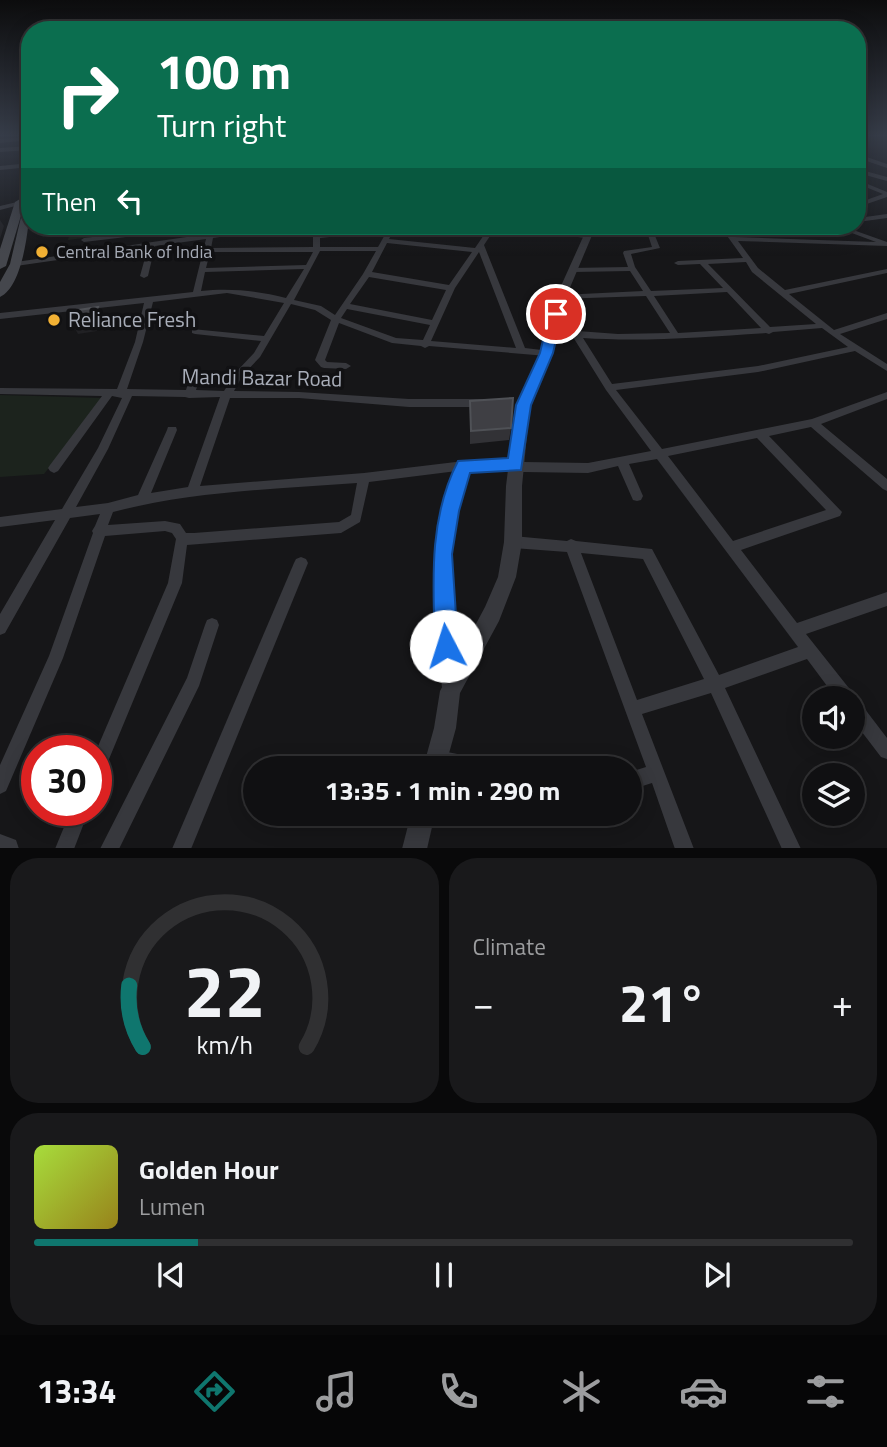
<!DOCTYPE html>
<html lang="en">
<head>
<meta charset="utf-8">
<style>
  body { margin:0; font-family:"Titillium Web",sans-serif; background:#19191b; color:#f1f3f6; height:100vh; display:flex; flex-direction:column; font-size:26px; white-space:nowrap }
  * { box-sizing:border-box; margin:0 }
  p { font-size:23px; color:#9c9d9f }
  .icon { flex:none; width:38px; height:38px; fill:none; stroke:currentColor; stroke-width:2; stroke-linecap:round; stroke-linejoin:round }
  .map { position:relative; height:848px; overflow:hidden }
  .panel { display:flex; flex-direction:column; gap:10px; padding:10px; background:#09090a; flex:1 }
  .panel>* { flex:none }
  .banner { position:absolute; left:21px; top:21px; width:845px; height:214px; border-radius:28px; box-shadow:0 4px 18px #0003,0 0 0 2px #303032; background:#0b6e4f; color:#fff; overflow:hidden }
  .tools { position:absolute; left:802px; top:686px; display:grid; gap:14px }
  .tools a { display:grid; place-items:center; width:63px; height:63px; border-radius:50%; background:#101012; box-shadow:0 4px 18px #0003,0 0 0 2px #303032; font-size:35px }
  .speed { position:absolute; left:21px; top:735px; display:flex; gap:14px; font-size:35px; font-weight:700; text-align:center }
  .speed>* { display:grid; place-content:center; width:91px; height:91px; border-radius:50%; background:#101012; box-shadow:0 4px 18px #0003,0 0 0 2px #303032; line-height:1 }
  .speed .limit { border:10px solid #d22; background:#fff; color:#111 }
  .pin { position:absolute; display:grid; place-items:center; width:60px; height:60px; color:#fff; margin:-30px; border:4px solid #fff; border-radius:50%; box-shadow:0 2px 7px #0007 }
  .me { position:absolute; width:77px; margin:-38px; rotate:355deg; stroke-linejoin:round; filter:drop-shadow(0 0 5px #0008) }
  .turn { display:flex; align-items:center; gap:24px; height:147px; padding:0 21px; font-size:32px }
  .turn .icon { width:91px; height:91px; stroke-width:2.5 }
  .turn b { display:block; font-size:49px; line-height:60px }
  .then { display:flex; align-items:center; height:66px; padding:0 21px; background:#0003; gap:14px; font-size:26px }
  .big { font-size:52px; font-weight:700; line-height:1.1 }
  .panel .tile { flex:1; display:flex; flex-direction:column; justify-content:center; gap:10px; min-width:0; padding:0 24px; border-radius:28px; background:#19191b }
  .panel .dial { align-items:center; gap:0 }
  .dial svg { height:182px; overflow:visible; fill:none; stroke:#303032; stroke-width:7; stroke-linecap:round; text-anchor:middle }
  .dial text { fill:#f1f3f6; stroke:none }
  .song { display:flex; align-items:center; gap:21px }
  .cover { width:84px; height:84px; border-radius:10px; background:linear-gradient(135deg,hsl(80 70% 55%),hsl(50 70% 35%)) }
  .played { height:7px; border-radius:4px; background:linear-gradient(90deg,#0f766e 20%,#303032 20%) }
  .keys { display:flex; justify-content:space-around; direction:ltr }
  .heat { display:flex; justify-content:space-between; align-items:center; font-size:38px; direction:ltr }
  .panel .tiles { flex:1; display:grid; gap:10px; grid-template-columns:1fr 1fr }
  .tile:last-child { grid-column:span 2 }
  .trip { position:absolute; left:243px; top:756px; width:399px; height:70px; border-radius:35px; background:#101012; box-shadow:0 4px 18px #0003,0 0 0 2px #303032; font-weight:700; line-height:70px; text-align:center }
  .tab-bar { display:flex; height:112px; justify-content:space-around; align-items:center; background:#060607; color:#9c9d9f }
  .tab-bar .icon { width:49px; height:49px }
  .tab-bar .on { color:#0f766e }
  .tab-bar b { font-size:32px; color:#f1f3f6 }
  .map>svg:first-child { display:block }
  .green { fill:#1c231d }
  .lines { fill:none; stroke-linecap:round; stroke-linejoin:round }
  .minor { fill:#37383d; fill-rule:evenodd }
  .tertiary { fill:#37383d; fill-rule:evenodd }
  .secondary { fill:#45474d; fill-rule:evenodd }
  .wall { fill:#323236 }
  .shaded-wall { fill:#212124 }
  .building { fill:#3f3f44; stroke:#4f5156; stroke-width:2 }
  .route { fill:#1a73e8; stroke:#114b97; stroke-width:2 }
  .poi-dot { fill:#f2b134; stroke:#111113; stroke-width:2.5 }
  .labels { text-anchor:middle; stroke-width:7; stroke-linejoin:round; paint-order:stroke }
  .far-poi-label { font-size:18px; fill:#a8adb8; stroke:#111113; text-anchor:start }
  .poi-label { font-size:21px; fill:#a8adb8; stroke:#111113; text-anchor:start }
  .street-label { font-size:21px; fill:#a8adb8; stroke:#111113 }
</style>
</head>
<body>
<div class="map">
<svg width="887" height="849" viewBox="0 0 887 849">
  <rect width="100%" height="100%" fill="#161618"/>
  <g class="green">
    <polygon points="71,226 165,226 165,228 68,240"/>
    <polygon points="0,395 104,398 44,474 0,477"/>
  </g>
  <g class="lines">
    <g class="minor">
      <polygon points="30,137 30,140 0,143 0,139"/>
      <polygon points="30,146 30,150 0,152 0,148"/>
      <polygon points="858,154 887,164 887,168 858,158"/>
      <polygon points="30,163 30,167 0,170 0,166"/>
      <polygon points="858,169 887,177 887,181 858,173"/>
      <polygon points="858,180 887,192 887,197 858,207 858,203 883,194 858,184"/>
      <polygon points="30,194 30,198 24,197"/>
      <polygon points="17,202 19,203 19,205 0,210 0,206"/>
      <polygon points="887,214 887,218 858,222 858,218"/>
      <polygon points="187,226 205,226 202,228 84,242 81,240 84,238"/>
      <path d="M 209,226 L 215,226 L 214,233 L 266,226 L 281,226 L 278,228 L 213,238 L 211,248 L 313,247 L 313,226 L 319,226 L 320,234 L 396,226 L 389,239 L 475,248 L 490,226 L 514,226 L 586,234 L 589,236 L 586,238 L 496,227 L 484,245 L 525,348 L 550,351 L 552,353 L 550,355 L 547,356 L 429,346 L 425,348 L 421,346 L 392,343 L 339,323 L 325,360 L 327,362 L 346,363 L 351,366 L 346,369 L 324,368 L 321,367 L 315,360 L 331,320 L 315,310 L 291,304 L 260,357 L 243,375 L 234,391 L 299,392 L 409,399 L 482,399 L 487,403 L 482,407 L 409,407 L 299,398 L 230,398 L 200,486 L 364,473 L 464,461 L 588,463 L 651,451 L 606,390 L 573,337 L 551,335 L 547,332 L 551,329 L 618,334 L 670,333 L 646,296 L 558,299 L 557,297 L 561,295 L 643,291 L 630,271 L 574,272 L 571,272 L 571,268 L 628,267 L 623,253 L 624,251 L 652,247 L 645,226 L 651,226 L 660,248 L 631,254 L 635,267 L 651,291 L 723,288 L 700,264 L 678,265 L 674,263 L 678,261 L 743,258 L 725,233 L 680,231 L 679,230 L 682,228 L 722,229 L 720,226 L 726,226 L 734,237 L 876,242 L 833,226 L 842,226 L 887,242 L 887,246 L 738,241 L 758,268 L 785,290 L 887,269 L 887,273 L 789,294 L 834,330 L 887,313 L 887,319 L 840,334 L 887,364 L 887,371 L 855,351 L 758,372 L 616,390 L 662,449 L 812,419 L 887,392 L 887,399 L 821,424 L 887,479 L 887,491 L 883,489 L 811,427 L 769,436 L 842,512 L 840,516 L 741,550 L 797,623 L 887,592 L 887,606 L 806,634 L 852,692 L 854,699 L 858,700 L 887,738 L 887,759 L 881,757 L 852,719 L 852,698 L 836,698 L 807,659 L 725,688 L 801,849 L 782,849 L 711,693 L 642,714 L 694,849 L 675,849 L 652,783 L 630,790 L 630,772 L 646,767 L 567,552 L 513,548 L 508,546 L 507,542 L 508,538 L 513,536 L 567,541 L 571,539 L 576,541 L 652,549 L 719,675 L 798,647 L 657,459 L 629,464 L 643,496 L 641,500 L 637,501 L 633,500 L 618,466 L 588,473 L 468,471 C 461,495 453,520 450,545 C 444,592 453,641 458,688 L 456,694 L 450,696 L 444,694 L 442,688 C 438,641 430,592 437,546 C 440,520 449,496 457,471 L 369,482 L 360,522 L 341,533 L 187,545 L 182,583 L 102,776 L 96,778 L 96,751 L 168,583 L 176,539 L 172,533 L 165,531 L 105,536 L 63,658 L 6,791 L 0,794 L 0,765 L 49,656 L 93,533 L 92,531 L 95,526 L 100,514 L 70,518 L 5,633 L 0,635 L 0,614 L 55,520 L 0,527 L 0,517 L 62,509 L 98,448 L 122,398 L 112,396 L 58,471 L 54,473 L 50,471 L 48,468 L 50,465 L 102,396 L 0,394 L 0,388 L 117,389 L 135,342 L 144,303 L 0,319 L 0,313 L 193,292 L 206,239 L 155,246 L 148,276 L 144,278 L 140,276 L 148,247 L 16,266 L 12,264 L 16,262 L 207,234 ZM 387,231 L 378,247 L 320,247 L 320,238 ZM 387,243 L 472,252 L 449,285 L 372,272 ZM 320,251 L 376,251 L 363,274 L 335,315 L 321,306 L 294,300 ZM 210,252 L 313,252 L 306,265 L 206,268 ZM 479,252 L 516,348 L 431,341 L 455,288 ZM 746,262 L 752,272 L 816,324 L 770,327 L 708,264 ZM 304,269 L 286,298 C 257,291 232,288 201,291 L 205,272 ZM 369,277 L 446,290 L 432,320 L 350,304 ZM 727,292 L 761,328 L 678,333 L 654,296 ZM 227,293 L 284,303 L 264,336 L 192,329 L 192,333 L 195,334 L 261,341 L 254,353 L 237,371 L 224,391 L 196,390 L 202,371 L 197,368 L 192,371 L 186,390 L 127,389 L 143,342 L 153,302 ZM 347,309 L 430,325 L 423,340 L 396,338 L 341,318 ZM 822,328 L 848,347 L 758,366 L 612,384 L 583,338 C 644,342 705,337 766,333 L 769,334 L 773,332 ZM 132,396 L 185,397 L 189,398 L 220,397 L 188,487 L 151,493 L 177,430 L 176,427 L 168,427 L 167,430 L 138,495 L 108,503 L 76,507 L 108,449 ZM 757,438 L 826,510 L 733,541 L 668,456 ZM 357,483 L 351,515 L 339,522 L 194,533 L 186,533 L 180,524 L 165,521 L 108,525 L 113,512 C 192,491 276,489 357,483 ZM 581,553 L 643,559 L 704,679 L 637,700 Z"/>
      <polygon points="301,557 306,559 308,563 191,849 172,849 294,563 296,559"/>
      <polygon points="212,618 217,620 219,625 199,686 119,849 100,849 187,678 205,625 207,620"/>
      <path d="M 437,750 L 483,759 L 489,762 L 492,768 C 473,769 449,771 431,764 L 429,758 L 431,752 Z"/>
      <polygon points="71,810 89,810 74,849 55,849"/>
    </g>
    <g class="tertiary">
      <polygon points="588,226 596,226 566,297 553,353 530,405 522,486 522,542 516,577 499,621 460,693 456,728 445,768 423,768 434,728 440,691 485,607 498,577 504,542 506,486 516,405 541,353 556,297"/>
      <polygon points="411,814 435,814 427,849 402,849"/>
      <polygon points="0,834 16,840 19,849 0,849"/>
    </g>
    <g class="secondary">
      <path d="M 30,197 C 30,221 24,286 0,297 L 0,282 L 10,264 L 25,200 Z"/>
      <polygon points="20,199 25,202 6,266 0,269 0,249 15,202"/>
    </g>
  </g>
  <polygon class="wall" points="470,401 511,428 509,440 470,444"/>
  <g class="shaded-wall">
    <polygon points="0,220 4,226 0,239"/>
    <polygon points="98,307 103,316 97,331 78,334 73,325"/>
  </g>
  <g class="building">
    <polygon points="98,307 92,323 73,325 79,310"/>
    <polygon points="513,398 511,428 471,431 470,401"/>
  </g>
  <linearGradient id="sky" x2="0" y2="1"><stop stop-color="#0c0c0d"/><stop offset="0.53" stop-color="#363c48"/><stop offset="1" stop-color="#363c48" stop-opacity="0"/></linearGradient>
  <rect width="887" height="255" fill="url(#sky)"/>
  <path class="route" d="M 556,310 L 562,314 L 553,353 L 531,405 L 521,470 L 470,473 L 459,511 L 452,554 L 458,646 L 454,654 L 446,658 L 439,654 L 435,646 C 433,584 428,519 458,461 L 508,458 L 516,405 L 540,353 L 549,314 Z"/>
  <g class="poi-dot">
    <circle cx="42" cy="252" r="7"/>
    <circle cx="54" cy="320" r="7"/>
  </g>
  <g class="labels">
    <g class="far-poi-label">
      <text x="56" y="258">Central Bank of India</text>
    </g>
    <g class="poi-label">
      <text x="68" y="327">Reliance Fresh</text>
    </g>
    <g class="street-label">
      <text transform="translate(262 378) rotate(1)" y="7">Mandi Bazar Road</text>
    </g>
  </g>
</svg>
<div class="tools">
<a><svg class="icon" aria-label="sound" viewBox="0 0 24 24"><path d="M4 9h4l5-4v14l-5-4H4zM17 9q2 3 0 6"/></svg></a>
<a><svg class="icon" aria-label="layers" viewBox="0 0 24 24"><path d="M12 4l9 5-9 5-9-5zM3 14l9 5 9-5"/></svg></a>
</div>
<div class="speed"><div class="limit">30</div></div>
<div class="pin" style="left:556px;top:314px;background:#d93025"><svg class="icon" aria-label="arrive" viewBox="0 0 24 24"><path d="M6 21V4h12l-3 4 3 4H6"/></svg></div>
<svg class="me" style="left:446px;top:646px" viewBox="-20 -20 40 40"><circle r="19" fill="#fff"/><path d="M0-13L10 11 0 6-10 11z" fill="#1a73e8"/></svg>
<div class="trip">13:35 · 1 min · 290 m</div>
<div class="banner">
<div class="turn"><svg class="icon" aria-label="right" viewBox="0 0 24 24"><path d="M7 20v-9h11M14 6l5 5-5 5"/></svg><div><b>100 m</b>Turn right</div></div>
<div class="then">Then<svg class="icon" aria-label="left" viewBox="0 0 24 24"><path d="M17 20v-9H6M10 6l-5 5 5 5"/></svg></div>
</div>
</div>
<section class="panel">
<div class="tiles">
<div class="tile dial"><svg viewBox="0 0 100 80">
<path d="M14 69A42 42 0 1 1 86 69"/>
<path d="M14 69A42 42 0 0 1 8 42" stroke="#0f766e"/>
<text x="50" y="56" font-size="32" font-weight="700">22</text>
<text x="50" y="72" font-size="11">km/h</text>
</svg></div>
<div class="tile"><p>Climate</p>
<div class="heat"><a>−</a><b class="big">21°</b><a>+</a></div>
</div>
<div class="tile">
<div class="song"><i class="cover"></i><div><b>Golden Hour</b><p>Lumen</p></div></div>
<div class="played"></div>
<div class="keys"><svg class="icon" aria-label="previous" viewBox="0 0 24 24"><path d="M18 5L8 12l10 7zM5 5v14"/></svg><svg class="icon" aria-label="pause" viewBox="0 0 24 24"><path d="M8 5v14M16 5v14"/></svg><svg class="icon" aria-label="next" viewBox="0 0 24 24"><path d="M6 5l10 7-10 7zM19 5v14"/></svg></div>
</div>
</div>
</section>
<nav class="tab-bar">
<b>13:34</b>
<svg class="icon on" aria-label="directions" viewBox="0 0 24 24"><path d="M12 3l9 9-9 9-9-9zM9 14v-3h6M13 9l2 2-2 2"/></svg>
<svg class="icon" aria-label="music" viewBox="0 0 24 24"><path d="M9 18V5l10-2v13"/><circle cx="6" cy="18" r="3"/><circle cx="16" cy="16" r="3"/></svg>
<svg class="icon" aria-label="phone" viewBox="0 0 24 24"><path d="M5 4h4l2 5-3 2q2 4 5 5l2-3 5 2v4C11 20 4 13 5 4z"/></svg>
<svg class="icon" aria-label="climate" viewBox="0 0 24 24"><path d="M12 3v18M4 7l16 10M4 17L20 7"/></svg>
<svg class="icon" aria-label="car" viewBox="0 0 24 24"><path d="M5 17H2v-5l4-1 3-4h7l3 4 3 1v5h-3M9 17h6M6 11h13"/><circle cx="7" cy="17" r="2"/><circle cx="17" cy="17" r="2"/></svg>
<svg class="icon" aria-label="filters" viewBox="0 0 24 24"><path d="M4 7h16M4 17h16"/><circle cx="9" cy="7" r="2"/><circle cx="15" cy="17" r="2"/></svg>
</nav>
</body>
</html>
